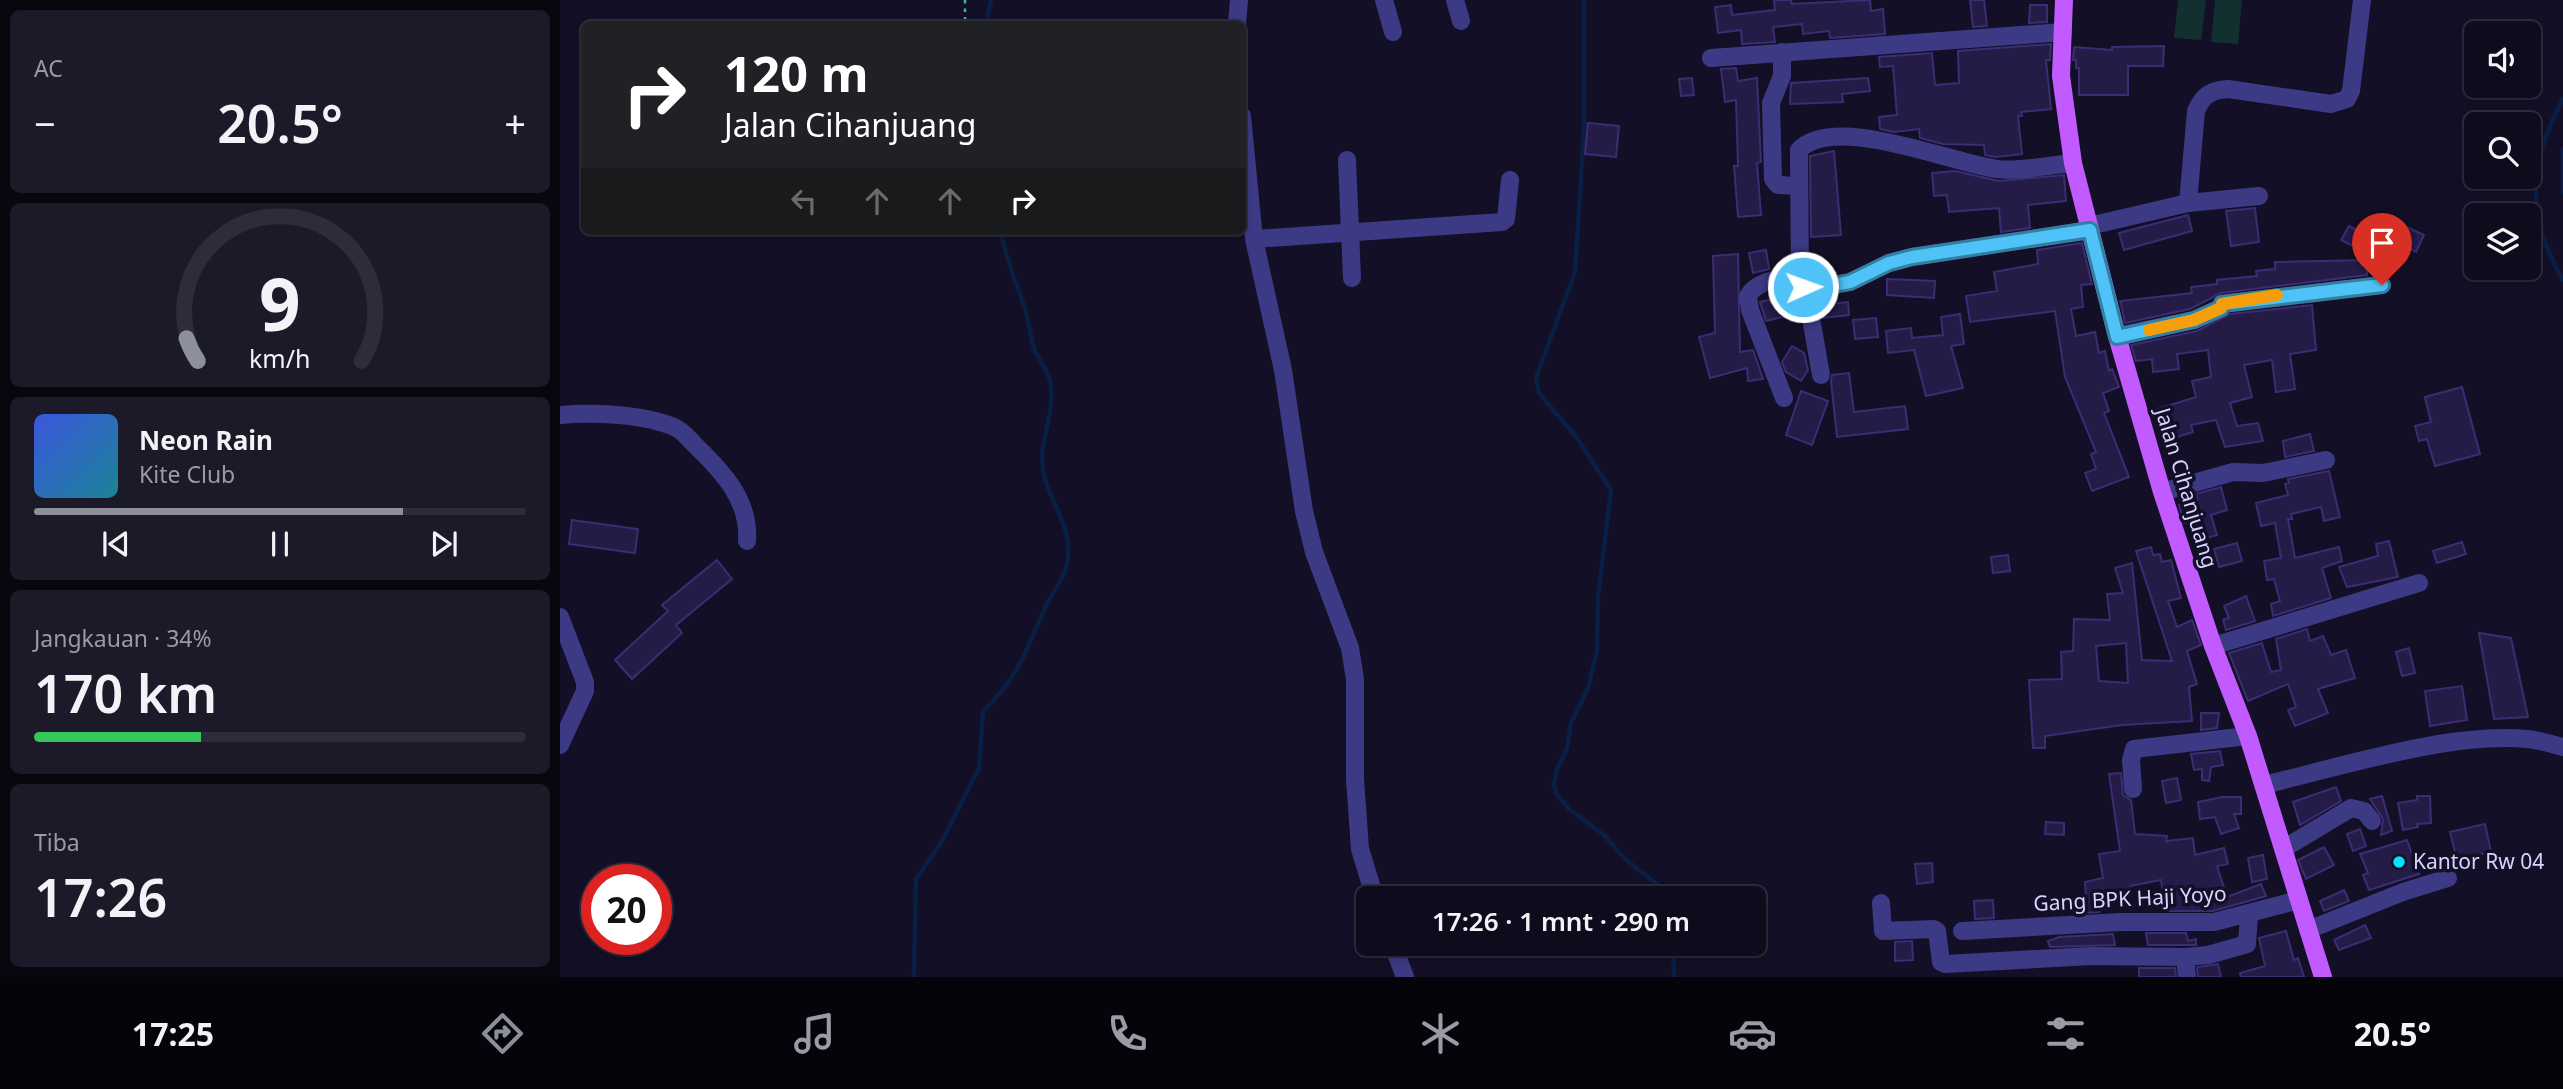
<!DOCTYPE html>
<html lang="id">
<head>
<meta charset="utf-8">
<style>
  body { margin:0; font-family:"Noto Sans",sans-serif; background:#1c1929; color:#f1f3f6; height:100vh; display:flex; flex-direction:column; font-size:26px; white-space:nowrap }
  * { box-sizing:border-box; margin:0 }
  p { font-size:23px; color:#9b9ba3 }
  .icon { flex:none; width:38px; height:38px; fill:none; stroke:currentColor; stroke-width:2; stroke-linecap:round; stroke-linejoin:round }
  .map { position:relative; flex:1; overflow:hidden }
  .panel { display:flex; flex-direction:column; gap:10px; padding:10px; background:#08060f; width:560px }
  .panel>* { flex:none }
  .banner { position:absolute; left:21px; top:21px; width:665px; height:214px; border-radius:10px; box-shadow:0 4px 10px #0003,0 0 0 2px #2e2b3b; background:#202124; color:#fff; overflow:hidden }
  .buttons { position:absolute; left:1904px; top:21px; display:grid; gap:14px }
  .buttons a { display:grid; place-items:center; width:77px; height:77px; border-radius:10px; background:#0e0b1c; box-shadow:0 4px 10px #0003,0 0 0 2px #2e2b3b; font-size:35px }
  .speed { position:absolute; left:21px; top:864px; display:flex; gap:14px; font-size:35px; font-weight:700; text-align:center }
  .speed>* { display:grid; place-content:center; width:91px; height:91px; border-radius:50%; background:#0e0b1c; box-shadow:0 4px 10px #0003,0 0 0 2px #2e2b3b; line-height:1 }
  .speed .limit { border:10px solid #d22; background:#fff; color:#111 }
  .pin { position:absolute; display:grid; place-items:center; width:60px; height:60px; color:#fff; margin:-72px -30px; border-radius:50% 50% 50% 0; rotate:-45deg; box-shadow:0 0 7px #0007 }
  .pin .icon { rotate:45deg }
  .me { position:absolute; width:77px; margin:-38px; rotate:88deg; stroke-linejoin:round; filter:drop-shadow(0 0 5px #0008) }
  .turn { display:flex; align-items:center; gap:24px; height:147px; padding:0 28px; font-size:32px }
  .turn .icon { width:91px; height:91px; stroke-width:2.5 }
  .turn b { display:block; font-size:49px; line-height:60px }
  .lanes { display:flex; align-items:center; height:66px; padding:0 28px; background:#0003; justify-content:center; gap:35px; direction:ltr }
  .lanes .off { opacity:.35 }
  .big { font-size:52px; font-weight:600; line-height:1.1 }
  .panel .widget { flex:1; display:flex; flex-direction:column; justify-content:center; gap:10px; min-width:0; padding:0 24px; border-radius:10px; background:#1c1929 }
  .panel .dial { align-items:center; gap:0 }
  .dial svg { height:182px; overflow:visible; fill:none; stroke:#2e2b3b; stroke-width:7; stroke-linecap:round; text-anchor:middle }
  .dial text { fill:#f1f3f6; stroke:none }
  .song { display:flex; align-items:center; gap:21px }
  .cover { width:84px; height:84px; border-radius:10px; background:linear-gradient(135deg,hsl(230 70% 55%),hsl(190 70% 35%)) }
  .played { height:7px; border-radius:4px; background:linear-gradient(90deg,#8c9099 75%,#2e2b3b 75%) }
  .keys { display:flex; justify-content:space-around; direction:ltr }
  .heat { display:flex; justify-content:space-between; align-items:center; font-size:38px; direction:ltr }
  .charge { height:10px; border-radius:5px; background:linear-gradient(90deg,#34c759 34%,#2e2b3b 0) }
  .trip { position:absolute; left:796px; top:886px; width:410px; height:70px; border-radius:10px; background:#0e0b1c; box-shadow:0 4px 10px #0003,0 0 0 2px #2e2b3b; font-weight:600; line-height:70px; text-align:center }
  .tab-bar { display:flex; height:112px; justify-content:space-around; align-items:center; background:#06040b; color:#9b9ba3 }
  .tab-bar .icon { width:49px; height:49px }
  .tab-bar .current { color:#8c9099 }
  .tab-bar b { font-size:32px; color:#f1f3f6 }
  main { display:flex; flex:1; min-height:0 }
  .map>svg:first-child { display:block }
  .green { fill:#12302f }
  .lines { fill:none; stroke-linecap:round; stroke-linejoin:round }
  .stream { stroke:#0a1f44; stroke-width:4.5 }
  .building { fill:#241b47; stroke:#3b2d73; stroke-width:2; fill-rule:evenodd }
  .path { stroke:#2fb8b0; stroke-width:2.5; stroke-dasharray:3.5 5; stroke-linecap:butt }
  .minor { stroke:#3d3a85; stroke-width:18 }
  .major { stroke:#c25bff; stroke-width:18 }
  .route-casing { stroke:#337fa1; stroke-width:18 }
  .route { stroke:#4fc3f7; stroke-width:12 }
  .slow { stroke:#f59e0b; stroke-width:12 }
  .poi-dot { fill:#00e5ff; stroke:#130f26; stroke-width:2.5 }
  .labels { text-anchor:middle; stroke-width:7; stroke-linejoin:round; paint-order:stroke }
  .street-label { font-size:21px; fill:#d9d4ff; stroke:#130f26 }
  .poi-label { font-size:21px; fill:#d9d4ff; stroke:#130f26; text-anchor:start }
</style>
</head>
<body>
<main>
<section class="panel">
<div class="widget"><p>AC</p>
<div class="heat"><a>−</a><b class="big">20.5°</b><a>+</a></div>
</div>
<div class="widget dial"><svg viewBox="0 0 100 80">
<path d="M14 69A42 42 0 1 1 86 69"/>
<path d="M14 69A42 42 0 0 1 9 59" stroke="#8c9099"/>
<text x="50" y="56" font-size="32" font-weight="700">9</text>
<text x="50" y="72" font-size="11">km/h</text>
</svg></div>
<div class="widget">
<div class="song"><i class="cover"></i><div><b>Neon Rain</b><p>Kite Club</p></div></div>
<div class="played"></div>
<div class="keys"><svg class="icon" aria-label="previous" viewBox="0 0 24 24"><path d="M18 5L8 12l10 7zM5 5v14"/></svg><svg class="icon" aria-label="pause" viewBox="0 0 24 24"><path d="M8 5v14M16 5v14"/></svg><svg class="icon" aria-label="next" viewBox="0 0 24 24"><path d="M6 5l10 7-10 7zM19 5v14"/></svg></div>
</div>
<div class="widget"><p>Jangkauan · 34%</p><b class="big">170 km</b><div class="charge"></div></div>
<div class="widget"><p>Tiba</p><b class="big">17:26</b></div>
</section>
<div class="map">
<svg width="2003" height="977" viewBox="0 0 2003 977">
  <rect width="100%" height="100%" fill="#130f26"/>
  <g class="green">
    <polygon points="1618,0 1646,0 1641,40 1614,38"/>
    <polygon points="1655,0 1682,0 1678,44 1651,42"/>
  </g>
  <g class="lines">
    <g class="stream">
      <polyline points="1024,0 1024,130 1015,272 976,378 979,393 1017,438 1051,490 1038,597 1037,651 1028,688 1011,723 1007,749 997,769 994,784 997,795 1009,809 1044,835 1064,858 1098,885 1104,898"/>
      <polyline points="426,24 431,0"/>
      <path d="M 2003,99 C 1968,162 1966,217 2003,280"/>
      <polyline points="2003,149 2003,193"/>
      <polyline points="1113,943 1114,977"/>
      <path d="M 354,977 L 356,879 L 382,841 L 419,768 L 423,711 C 460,676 465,652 485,608 C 496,584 511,574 508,545 C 506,521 490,499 484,475 C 476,443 497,414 490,381 C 488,370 481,363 476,353 C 470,341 470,325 466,312 C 457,283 446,262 441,231"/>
    </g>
  </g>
  <g class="building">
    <polygon points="1214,0 1231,0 1232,4 1310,0 1311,11 1323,9 1325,34 1270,38 1269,31 1243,34 1242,24 1213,27 1215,42 1182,44 1181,30 1158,33 1155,7 1171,5 1172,15 1215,10"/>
    <polygon points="1410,0 1424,0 1427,26 1413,27"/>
    <polygon points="1470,5 1487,5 1487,22 1469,23"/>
    <polygon points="1491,44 1490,60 1486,60 1491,109 1461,112 1462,116 1458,116 1462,154 1435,157 1425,155 1424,145 1383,144 1360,138 1359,129 1334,132 1320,129 1319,117 1337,115 1333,66 1320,67 1319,57 1372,53 1375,85 1399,83 1398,51"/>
    <polygon points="1604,46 1603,66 1568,66 1568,95 1519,95 1519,68 1516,68 1516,60 1513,60 1514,47 1552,50 1552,47"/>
    <polygon points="1176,68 1178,81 1197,78 1201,162 1197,163 1201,215 1178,217 1174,166 1178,166 1176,100 1165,102 1161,69"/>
    <polygon points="1132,78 1134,95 1121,96 1119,79"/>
    <polygon points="1308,78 1310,91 1282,94 1283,102 1230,104 1231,83"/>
    <polygon points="1028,123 1059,126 1056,157 1025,154"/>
    <polygon points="1274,151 1281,235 1251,237 1250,156"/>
    <polygon points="1395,171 1439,181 1504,175 1506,201 1468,205 1470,228 1441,232 1439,208 1389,212 1387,195 1374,196 1372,173"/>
    <polygon points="1695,208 1699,242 1671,246 1666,211"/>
    <polygon points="1628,215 1632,231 1564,250 1559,233"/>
    <polygon points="1842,225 1864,235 1856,252 1834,241"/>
    <polygon points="1789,226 1806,235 1807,253 1781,240"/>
    <polygon points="1816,226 1834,235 1826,250 1808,241"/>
    <polygon points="1522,243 1532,284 1521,285 1523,307 1511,309 1516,336 1535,332 1539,353 1545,351 1549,371 1552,369 1559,387 1543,393 1549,411 1544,413 1569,477 1532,491 1525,473 1536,469 1531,454 1536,452 1505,377 1495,311 1410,322 1406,296 1437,291 1434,272 1478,264 1477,250"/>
    <polygon points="1206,250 1209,269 1193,273 1189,253"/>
    <polygon points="1178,254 1180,352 1193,350 1203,379 1188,381 1187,368 1150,378 1139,337 1155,333 1153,256"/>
    <polygon points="1807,260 1807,275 1661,293 1630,309 1565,323 1561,304 1560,301 1632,293 1631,287 1657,284 1657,280 1697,276 1696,271 1715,269 1715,262"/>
    <polygon points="1327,279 1375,281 1374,298 1327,295"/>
    <polygon points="1230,295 1234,314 1206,321 1200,302"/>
    <polygon points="1288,302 1289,315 1262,318 1260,305"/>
    <polygon points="1752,305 1756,350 1730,354 1735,389 1716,392 1712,360 1684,365 1692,397 1670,403 1677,426 1698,423 1703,441 1665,447 1656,420 1631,425 1633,432 1608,440 1598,409 1636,397 1632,381 1651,377 1648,350 1617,354 1619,369 1593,372 1592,359 1576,361 1571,345 1637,331 1670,314"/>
    <polygon points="1400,314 1404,344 1391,346 1403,388 1366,396 1354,350 1328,353 1326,331 1351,328 1352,338 1383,335 1381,317"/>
    <polygon points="1316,318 1318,337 1295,339 1293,320"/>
    <polygon points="1232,346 1244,353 1248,370 1241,381 1226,372 1222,362"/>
    <polygon points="1289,373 1294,412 1345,406 1348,429 1277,437 1271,381 1272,375"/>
    <polygon points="1902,387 1920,454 1875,466 1867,439 1859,441 1855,426 1871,422 1865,397"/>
    <polygon points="1241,391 1268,401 1252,445 1226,435"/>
    <polygon points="1750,434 1754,451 1725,457 1723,441"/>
    <polygon points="1769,471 1780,517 1764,521 1761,507 1731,514 1732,519 1728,519 1735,558 1779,547 1782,561 1762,568 1771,598 1713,616 1711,604 1720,601 1714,579 1707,580 1704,561 1721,558 1715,523 1701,526 1696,503 1728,495 1725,484 1729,483 1728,479"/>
    <polygon points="1661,487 1667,510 1651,515 1657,535 1635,541 1630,522 1624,523 1619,505 1638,500 1636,494"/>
    <polygon points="12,520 78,529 75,553 9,544"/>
    <polygon points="1829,541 1838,577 1787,587 1779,567 1818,556 1816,544"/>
    <polygon points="1902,542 1906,554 1877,563 1873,551"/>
    <polygon points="1677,543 1682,561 1659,567 1654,549"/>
    <path d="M 1591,547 L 1593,555 L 1600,554 L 1602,562 L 1611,560 L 1621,598 L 1608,601 L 1617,627 L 1632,620 L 1641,645 L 1627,651 L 1637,684 L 1629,687 L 1632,721 L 1562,725 L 1485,736 L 1485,748 L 1473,748 L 1469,680 L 1502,679 L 1501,652 L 1513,651 L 1514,619 L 1550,620 L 1547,594 L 1563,593 L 1555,568 L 1572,563 L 1582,660 L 1612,661 L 1576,551 ZM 1566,643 L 1568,683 L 1539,681 L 1536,646 Z"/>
    <polygon points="1448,555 1450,571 1433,573 1431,557"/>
    <polygon points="157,560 172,579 116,625 122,633 72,679 55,660 108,611 102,605"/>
    <polygon points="1686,596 1695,621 1666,630 1663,620 1669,618 1664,606"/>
    <polygon points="1747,629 1750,641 1763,636 1771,655 1786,650 1795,678 1758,689 1768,713 1735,726 1728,710 1736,707 1728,684 1688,701 1669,653 1702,643 1711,672 1721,670 1716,639"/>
    <polygon points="1919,633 1951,638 1968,717 1934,719"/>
    <polygon points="1849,648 1855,673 1842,676 1836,652"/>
    <polygon points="1902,686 1907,720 1870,726 1865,691"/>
    <polygon points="1641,713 1659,713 1657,728 1641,730"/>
    <polygon points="1660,751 1663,765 1651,767 1649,781 1642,780 1642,769 1634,770 1631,754"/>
    <polygon points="1561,773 1563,795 1571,800 1575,834 1607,836 1606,841 1633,838 1635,855 1664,848 1668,864 1657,866 1667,897 1701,884 1706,896 1653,911 1606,911 1601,880 1570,886 1571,891 1537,893 1539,912 1527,913 1525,882 1543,878 1539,854 1560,851 1549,774"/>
    <polygon points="1617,778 1621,800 1606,803 1602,781"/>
    <polygon points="1776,787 1781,801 1740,825 1733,802"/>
    <polygon points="1822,796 1832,831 1821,835 1823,819 1810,799"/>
    <polygon points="1857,796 1870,796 1871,823 1857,824 1858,827 1843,830 1838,803 1857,800"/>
    <polygon points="1662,797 1681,797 1681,814 1674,814 1679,828 1661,834 1655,817 1640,819 1638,802"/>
    <polygon points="1486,822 1504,823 1504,835 1485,834"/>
    <polygon points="1925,824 1931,852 1897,860 1890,832"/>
    <polygon points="1800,829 1806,846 1793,851 1787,834"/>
    <polygon points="1847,840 1859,874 1809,890 1803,875 1808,873 1800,854"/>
    <polygon points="1764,847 1774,865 1746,879 1738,860"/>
    <polygon points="1703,855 1707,879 1692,882 1688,858"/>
    <polygon points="1372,863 1373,882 1357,884 1355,864"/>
    <polygon points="1784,890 1789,901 1764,911 1760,901"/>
    <polygon points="1433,900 1434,918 1415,919 1414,901"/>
    <polygon points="1805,925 1811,938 1779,950 1774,940"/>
    <polygon points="1726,931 1734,960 1738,958 1744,977 1681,977 1680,973 1705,966 1699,938"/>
    <polygon points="1586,933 1626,933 1628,941 1636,939 1636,945 1588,945"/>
    <polygon points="1553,934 1555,945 1490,947 1488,941 1499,937"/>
    <polygon points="1352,941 1353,960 1335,961 1335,942"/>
    <polygon points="1658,964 1661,977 1638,977 1637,967"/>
    <polygon points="1579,968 1615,968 1616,977 1579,977"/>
  </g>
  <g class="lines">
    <polyline class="path" points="405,0 405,24"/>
    <g class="minor">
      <polyline points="824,0 833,32"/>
      <polyline points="895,0 901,21"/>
      <polyline points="677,24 679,0"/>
      <polyline points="1222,52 1222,76 1211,103 1213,179 1218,185 1238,186"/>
      <polyline points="1151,58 1503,32"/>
      <polyline points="682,116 694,239 723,370 744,511 754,552 790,648 795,679 795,779 800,849 815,898"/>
      <polyline points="787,160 792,278"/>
      <path d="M 1513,163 C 1489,165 1461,172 1437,169 C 1391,163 1275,113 1239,150 L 1240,274 L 1243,287 L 1246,290 L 1290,282 L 1329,263 L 1352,257 L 1530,230"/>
      <path d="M 1628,203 L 1636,111 C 1643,95 1651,90 1668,89 L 1771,104 L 1787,99 L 1791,91 L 1802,0"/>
      <polyline points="1529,226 1628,203 1699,196"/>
      <polyline points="694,239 942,222 946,219 950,180"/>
      <polyline points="1246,290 1261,375"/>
      <polyline points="1557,336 1634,320 1661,308 1662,304 1822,285"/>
      <path d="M 1224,398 L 1190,310 L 1188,296 C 1198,279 1222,279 1240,274"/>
      <path d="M 0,415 C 32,412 87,414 116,428 C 124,432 130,440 136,446 C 163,472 190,501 187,541"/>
      <polyline points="1602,492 1673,472 1703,473 1766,460"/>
      <polyline points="0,617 25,682 25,691 0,745"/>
      <polyline points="1653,646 1859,583"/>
      <path d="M 1703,785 C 1781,767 1888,732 1967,739 C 1979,740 1991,744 2003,747"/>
      <polyline points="1573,789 1571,760 1574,749 1688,736"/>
      <polyline points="1723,849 1791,808 1804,811 1812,821"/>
      <polyline points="1321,903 1323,931 1374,929 1377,931 1381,962 1385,964 1531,956 1625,957 1648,955 1687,944 1689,914"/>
      <polyline points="1748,930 1843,892 1888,878"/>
      <polyline points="1402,931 1561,922 1654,922 1739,900"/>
      <polyline points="832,943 845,977"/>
      <polyline points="1625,957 1627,977"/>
    </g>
    <polyline class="major" points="1504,0 1501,76 1513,163 1557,336 1602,492 1653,646 1688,736 1763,977"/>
  </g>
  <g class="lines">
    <defs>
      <polyline id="route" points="1243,287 1246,290 1290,282 1329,263 1352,257 1530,230 1557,337 1634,320 1661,308 1662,304 1822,285"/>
    </defs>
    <use href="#route" class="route-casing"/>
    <use href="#route" class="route"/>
    <polyline class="slow" points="1589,330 1634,320 1661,308 1662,304 1717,295"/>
  </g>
  <circle class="poi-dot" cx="1839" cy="862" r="7"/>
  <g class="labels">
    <g class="street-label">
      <text transform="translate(1626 488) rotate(73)" y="7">Jalan Cihanjuang</text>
      <text transform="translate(1570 899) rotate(-3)" y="7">Gang BPK Haji Yoyo</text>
    </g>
    <g class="poi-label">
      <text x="1853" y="869">Kantor Rw 04</text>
    </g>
  </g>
</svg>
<div class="buttons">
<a><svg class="icon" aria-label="sound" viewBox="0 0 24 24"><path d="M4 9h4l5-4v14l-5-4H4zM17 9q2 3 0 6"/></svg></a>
<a><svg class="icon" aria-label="search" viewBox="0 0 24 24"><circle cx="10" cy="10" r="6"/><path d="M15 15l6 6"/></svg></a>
<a><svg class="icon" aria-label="layers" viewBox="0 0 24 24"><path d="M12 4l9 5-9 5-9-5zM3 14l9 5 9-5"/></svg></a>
</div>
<div class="speed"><div class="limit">20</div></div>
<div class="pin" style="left:1822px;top:285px;background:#d93025"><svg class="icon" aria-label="arrive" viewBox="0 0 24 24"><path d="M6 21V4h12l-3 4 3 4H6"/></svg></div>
<svg class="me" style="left:1243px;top:287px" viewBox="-20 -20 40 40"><circle r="17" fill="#4fc3f7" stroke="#fff" stroke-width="3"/><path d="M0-11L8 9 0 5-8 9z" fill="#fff"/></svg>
<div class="trip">17:26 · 1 mnt · 290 m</div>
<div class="banner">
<div class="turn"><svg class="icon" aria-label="right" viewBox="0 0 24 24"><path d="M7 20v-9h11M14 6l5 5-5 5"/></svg><div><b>120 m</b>Jalan Cihanjuang</div></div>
<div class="lanes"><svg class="icon off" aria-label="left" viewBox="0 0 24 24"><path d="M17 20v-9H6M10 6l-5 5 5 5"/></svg><svg class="icon off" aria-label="ahead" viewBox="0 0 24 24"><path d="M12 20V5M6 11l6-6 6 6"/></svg><svg class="icon off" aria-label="ahead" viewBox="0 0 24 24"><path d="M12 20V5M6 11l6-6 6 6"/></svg><svg class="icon" aria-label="right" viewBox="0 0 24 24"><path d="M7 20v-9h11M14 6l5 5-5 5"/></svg></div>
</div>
</div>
</main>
<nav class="tab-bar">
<b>17:25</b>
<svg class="icon current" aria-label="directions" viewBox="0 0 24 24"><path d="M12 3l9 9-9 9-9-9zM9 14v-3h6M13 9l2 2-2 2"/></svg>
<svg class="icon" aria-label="music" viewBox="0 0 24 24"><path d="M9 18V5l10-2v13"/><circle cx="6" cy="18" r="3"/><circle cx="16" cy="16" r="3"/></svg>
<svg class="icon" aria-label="phone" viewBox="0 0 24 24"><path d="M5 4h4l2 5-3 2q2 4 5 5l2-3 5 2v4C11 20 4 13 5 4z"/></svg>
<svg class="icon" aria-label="climate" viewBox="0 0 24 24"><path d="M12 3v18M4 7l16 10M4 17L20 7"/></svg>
<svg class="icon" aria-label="car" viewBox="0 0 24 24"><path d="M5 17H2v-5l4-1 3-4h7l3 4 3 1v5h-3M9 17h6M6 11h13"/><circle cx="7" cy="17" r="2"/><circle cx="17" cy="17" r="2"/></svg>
<svg class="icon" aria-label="filters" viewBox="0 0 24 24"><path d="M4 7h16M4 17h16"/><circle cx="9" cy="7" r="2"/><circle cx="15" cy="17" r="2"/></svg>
<b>20.5°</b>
</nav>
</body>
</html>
